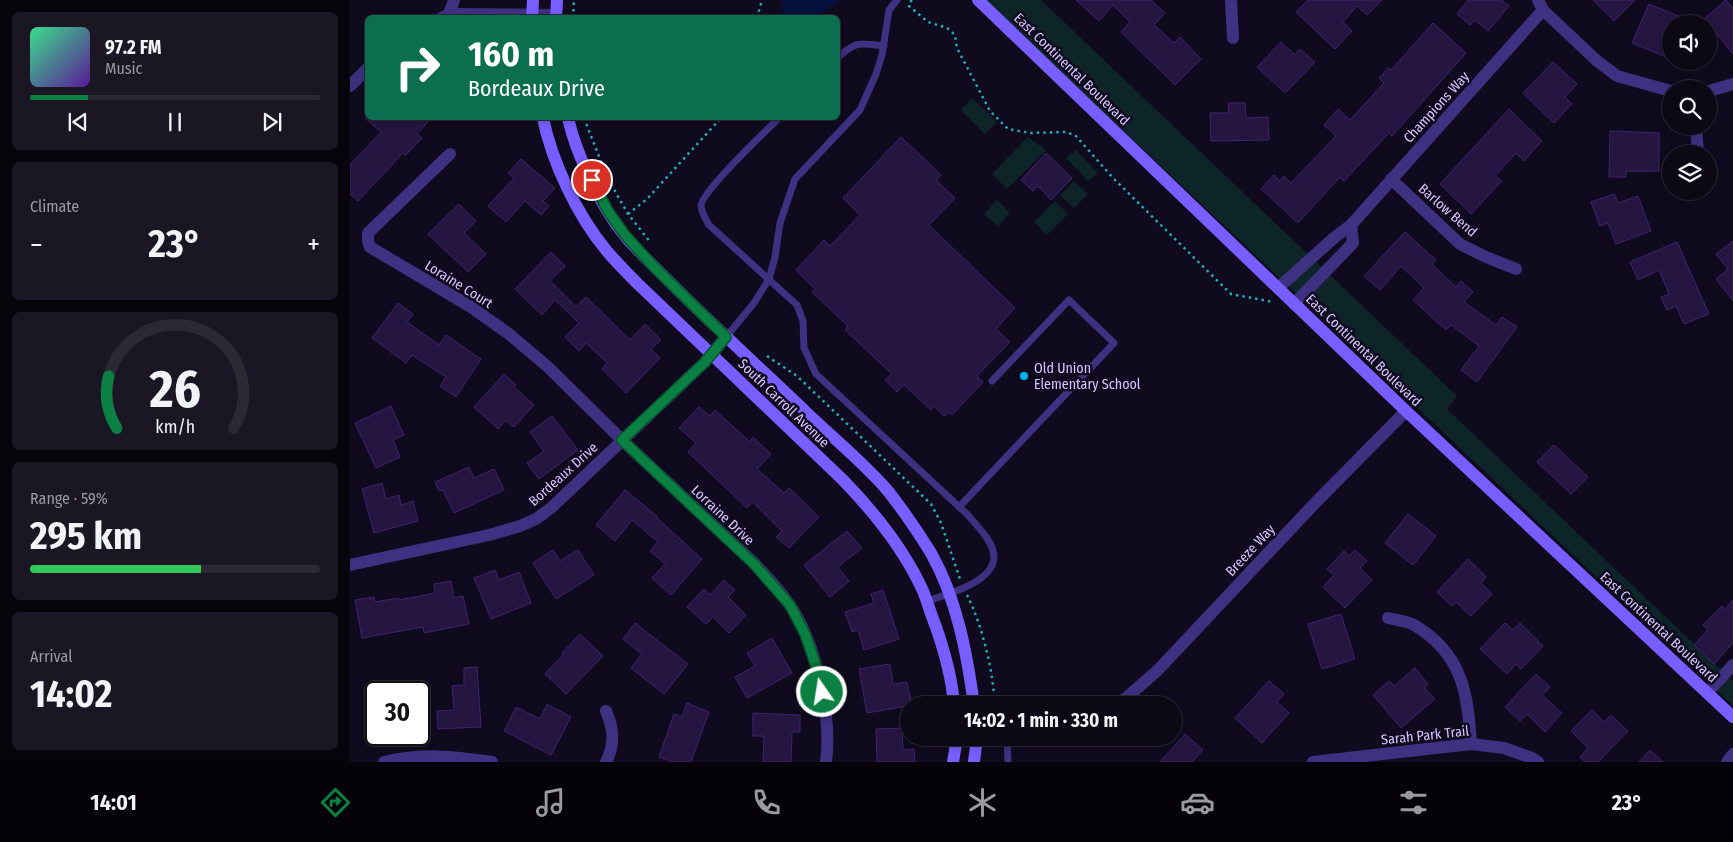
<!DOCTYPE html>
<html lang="en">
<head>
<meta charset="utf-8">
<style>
  body { margin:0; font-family:"Fira Sans Condensed",sans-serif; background:#1a1623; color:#f1f3f6; height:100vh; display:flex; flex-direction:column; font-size:19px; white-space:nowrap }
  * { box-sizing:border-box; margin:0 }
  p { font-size:16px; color:#9a9aa1 }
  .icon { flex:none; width:28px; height:28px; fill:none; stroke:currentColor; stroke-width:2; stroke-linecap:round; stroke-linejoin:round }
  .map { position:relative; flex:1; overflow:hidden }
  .panel { display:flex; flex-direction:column; gap:12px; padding:12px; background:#07040c; width:350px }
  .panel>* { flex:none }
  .banner { position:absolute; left:15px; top:15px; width:475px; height:105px; border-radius:8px; box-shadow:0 2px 8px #0003,0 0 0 1px #2c2935; background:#0b6e4f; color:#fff; overflow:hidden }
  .tools { position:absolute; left:1312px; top:15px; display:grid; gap:10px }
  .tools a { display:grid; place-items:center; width:55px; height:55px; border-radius:50%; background:#0c0816; box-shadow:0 2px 8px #0003,0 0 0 1px #2c2935; font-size:25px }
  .speed { position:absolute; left:15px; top:681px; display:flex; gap:10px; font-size:25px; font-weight:700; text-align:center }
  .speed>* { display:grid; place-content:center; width:65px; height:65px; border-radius:50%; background:#0c0816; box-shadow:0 2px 8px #0003,0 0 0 1px #2c2935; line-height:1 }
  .speed .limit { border:2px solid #111; border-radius:8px; background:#fff; color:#111 }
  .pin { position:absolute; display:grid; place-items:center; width:42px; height:42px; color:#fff; margin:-21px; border:2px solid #fff; border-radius:50%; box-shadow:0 1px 5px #0007 }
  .me { position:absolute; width:55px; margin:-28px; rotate:347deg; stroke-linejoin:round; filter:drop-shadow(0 0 4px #0008) }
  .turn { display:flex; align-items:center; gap:18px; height:105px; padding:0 20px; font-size:22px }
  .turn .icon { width:65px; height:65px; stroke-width:2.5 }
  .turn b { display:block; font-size:35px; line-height:42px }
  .big { font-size:38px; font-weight:700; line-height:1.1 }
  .panel .widget { flex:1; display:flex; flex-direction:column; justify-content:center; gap:8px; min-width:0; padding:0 18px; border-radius:8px; background:#1a1623 }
  .panel .dial { align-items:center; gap:0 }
  .dial svg { height:130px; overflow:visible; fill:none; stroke:#2c2935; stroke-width:7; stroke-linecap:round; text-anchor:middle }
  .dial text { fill:#f1f3f6; stroke:none }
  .song { display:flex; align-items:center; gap:15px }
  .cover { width:60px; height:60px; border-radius:8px; background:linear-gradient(135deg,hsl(150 70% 55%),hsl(270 70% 35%)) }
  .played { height:5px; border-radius:2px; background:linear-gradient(90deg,#0b8043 20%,#2c2935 20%) }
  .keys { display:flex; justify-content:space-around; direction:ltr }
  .heat { display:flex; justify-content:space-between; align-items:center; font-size:28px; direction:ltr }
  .charge { height:8px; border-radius:4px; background:linear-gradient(90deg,#34c759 59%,#2c2935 0) }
  .trip { position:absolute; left:550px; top:696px; width:282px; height:50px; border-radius:25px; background:#0c0816; box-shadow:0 2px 8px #0003,0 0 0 1px #2c2935; font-weight:700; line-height:50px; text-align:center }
  .dock { display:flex; height:80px; justify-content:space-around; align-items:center; background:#050309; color:#9a9aa1 }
  .dock .icon { width:35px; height:35px }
  .dock .current { color:#0b8043 }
  .dock b { font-size:22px; color:#f1f3f6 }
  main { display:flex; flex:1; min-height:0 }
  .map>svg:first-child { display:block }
  .green { fill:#0d2528 }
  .water { fill:#05113d }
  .building { fill:#241541; stroke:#3e246f }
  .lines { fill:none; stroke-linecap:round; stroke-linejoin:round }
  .path { stroke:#22abb8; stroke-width:2.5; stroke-dasharray:2.5 4; stroke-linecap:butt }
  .lane { stroke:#3f3181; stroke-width:7 }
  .street { stroke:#3f3181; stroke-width:12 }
  .secondary { stroke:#795eff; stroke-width:12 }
  .route-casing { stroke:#07532c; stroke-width:12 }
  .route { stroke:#0b8043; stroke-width:9 }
  .poi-dot { fill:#00b7f2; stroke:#100a1e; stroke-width:2 }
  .labels { text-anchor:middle; stroke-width:5; stroke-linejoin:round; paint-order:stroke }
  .street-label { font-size:14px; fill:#d6c7ff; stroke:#100a1e }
  .poi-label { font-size:14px; fill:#d6c7ff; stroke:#100a1e; text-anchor:start }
</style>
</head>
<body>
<main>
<section class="panel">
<div class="widget">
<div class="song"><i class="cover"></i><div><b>97.2 FM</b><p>Music</p></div></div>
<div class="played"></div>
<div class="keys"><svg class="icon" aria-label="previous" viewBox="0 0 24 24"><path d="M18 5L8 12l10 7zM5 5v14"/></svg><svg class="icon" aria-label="pause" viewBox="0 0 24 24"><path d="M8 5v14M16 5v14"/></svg><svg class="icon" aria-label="next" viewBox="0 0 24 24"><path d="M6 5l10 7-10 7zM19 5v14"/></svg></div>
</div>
<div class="widget"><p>Climate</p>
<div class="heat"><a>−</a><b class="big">23°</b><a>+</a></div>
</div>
<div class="widget dial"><svg viewBox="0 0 100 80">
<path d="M14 69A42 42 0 1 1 86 69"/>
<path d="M14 69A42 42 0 0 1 9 37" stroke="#0b8043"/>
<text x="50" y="56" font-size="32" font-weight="700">26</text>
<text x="50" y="72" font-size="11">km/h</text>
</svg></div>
<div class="widget"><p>Range · 59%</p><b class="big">295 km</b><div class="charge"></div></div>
<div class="widget"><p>Arrival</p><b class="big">14:02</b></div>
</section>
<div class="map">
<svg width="1383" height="762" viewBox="0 0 1383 762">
  <rect width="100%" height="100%" fill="#100a1e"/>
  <g class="green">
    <polygon points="635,0 691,0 1107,396 1097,409 1383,681 1383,706"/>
    <polygon points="622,98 647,122 635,134 611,110"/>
    <polygon points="678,137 696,150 657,189 642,174"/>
    <polygon points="726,150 748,173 738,181 716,158"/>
    <polygon points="724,181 738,194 724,208 710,195"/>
    <polygon points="647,200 660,213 648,226 634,214"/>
    <polygon points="705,201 718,214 697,235 684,222"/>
  </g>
  <polygon class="water" points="432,0 491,0 465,17 433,18"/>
  <g class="building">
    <polygon points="726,0 801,0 815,13 804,25 824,43 830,37 851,59 825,85 771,32 780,22 763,5 749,21"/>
    <polygon points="958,0 1032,0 1017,15 1007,6 993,22 1002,31 985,49 946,12"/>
    <polygon points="1118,0 1151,0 1159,6 1138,31 1125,20 1120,25 1107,14"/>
    <polygon points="1243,0 1285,0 1264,21"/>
    <polygon points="1376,0 1383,8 1383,54 1354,19"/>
    <polygon points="1299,4 1346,23 1321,24 1321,59 1282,43"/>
    <polygon points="1083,23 1116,53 1042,136 1039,133 994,181 990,177 948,223 911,189 924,175 930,181 934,176 941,183 986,136 974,125 988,109 1000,120 1034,83 1029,78 1038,68 1041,70"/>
    <polygon points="931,42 945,55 950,49 965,62 935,93 907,67"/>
    <polygon points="1203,62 1227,84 1215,97 1222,104 1204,123 1173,93"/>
    <polygon points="878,103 895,103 896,118 918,117 919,140 861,141 860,113 879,113"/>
    <polygon points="1159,109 1192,141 1174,161 1166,153 1145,176 1152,181 1121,214 1090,184"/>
    <polygon points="15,118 81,118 67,134 72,138 56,155 53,153 8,201 0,194 0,165 31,132"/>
    <polygon points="1260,131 1309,133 1309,171 1276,171 1276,177 1259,177"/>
    <polygon points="551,137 591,175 586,180 605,198 579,225 665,308 646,329 660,342 627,376 633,382 602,415 599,412 594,416 584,406 581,410 554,385 547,392 535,380 542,374 495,330 498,326 462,292 465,289 446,270 474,240 480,246 510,215 493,198"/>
    <polygon points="696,153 722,178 701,200 688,186 683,191 671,180"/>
    <polygon points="171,159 205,188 193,201 199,206 191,215 175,201 156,222 138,206 164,178 158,173"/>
    <polygon points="1264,194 1268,203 1288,196 1301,231 1266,244 1258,223 1250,226 1241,202"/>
    <polygon points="109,204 126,221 114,233 136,254 118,272 78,234"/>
    <polygon points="1055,232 1086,260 1082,264 1106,287 1111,281 1123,292 1114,302 1146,325 1152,317 1167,327 1127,382 1111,370 1129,346 1101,325 1096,330 1063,300 1074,288 1051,266 1030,290 1014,276"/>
    <polygon points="1383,241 1383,301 1366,279 1378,269 1366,254"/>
    <polygon points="1327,242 1359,314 1334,324 1326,306 1317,310 1311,297 1319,294 1309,270 1288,280 1280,262"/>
    <polygon points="201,252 215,266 200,281 226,307 236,297 280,340 295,324 311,340 301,349 310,358 276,393 252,369 257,363 236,343 229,351 215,337 229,323 205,300 192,315 165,289"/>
    <polygon points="48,303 63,314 57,322 89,345 96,335 131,359 106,397 90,386 96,377 62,355 56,363 22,338"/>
    <polygon points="154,374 166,385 164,387 184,405 164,427 156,420 148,429 124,407"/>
    <polygon points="41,406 54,435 43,440 50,457 26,468 5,423"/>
    <polygon points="349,407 360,416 365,410 400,442 403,437 421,454 407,469 434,493 439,488 469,517 439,548 426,537 432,531 403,502 397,508 338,452 346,443 329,428"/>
    <polygon points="202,416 228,450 189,479 177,463 194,451 180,432"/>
    <polygon points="1204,445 1238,477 1221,494 1187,462"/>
    <polygon points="119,467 124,478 144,469 154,490 104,513 93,490 89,491 85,482"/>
    <polygon points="32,483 36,499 49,495 51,505 63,501 68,521 24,533 12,489"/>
    <polygon points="275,490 308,517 307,518 352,559 321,595 302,578 315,564 300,551 308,542 282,520 265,541 246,525"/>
    <polygon points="1058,514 1086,536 1063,565 1035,543"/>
    <polygon points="497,531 512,548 488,567 499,581 480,597 454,565"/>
    <polygon points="203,550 210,561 228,550 244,575 206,599 183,563"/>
    <polygon points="1005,550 1017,561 1010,568 1022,580 995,608 973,587 984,575 977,569 994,551 999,556"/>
    <polygon points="1118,559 1136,577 1131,583 1142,594 1121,616 1106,602 1102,606 1087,592"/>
    <polygon points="145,570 149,580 169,572 181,603 141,619 124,578"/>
    <polygon points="374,580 385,590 378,597 396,615 379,633 363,617 356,624 337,607 354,589 360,595"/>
    <polygon points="101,581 104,598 113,596 119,624 74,633 73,627 12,638 5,600 24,597 25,602 48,598 49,600 85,593 84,584"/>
    <polygon points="533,590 549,639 514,650 508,630 502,632 495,612 524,603 521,594"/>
    <polygon points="1383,600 1383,643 1364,664 1344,645 1358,630 1353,625 1372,606 1375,609"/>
    <polygon points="991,614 1005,659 972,669 958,624"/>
    <polygon points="285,623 338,664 314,694 281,668 292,654 273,639"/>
    <polygon points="1155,623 1163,630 1170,623 1193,646 1171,669 1166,664 1157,674 1130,649"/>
    <polygon points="230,634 253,656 216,694 195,674 213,655 212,653"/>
    <polygon points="422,638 442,673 397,698 385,677 405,666 397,653"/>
    <polygon points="540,664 543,684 557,682 562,705 517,713 509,669"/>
    <polygon points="127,667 131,727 88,729 87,711 104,710 102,686 114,685 114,668"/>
    <polygon points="1065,668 1078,684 1074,687 1085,699 1051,728 1023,695 1039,681 1044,686"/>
    <polygon points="1186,674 1200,687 1192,695 1212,713 1195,732 1177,714 1170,721 1155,707"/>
    <polygon points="919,681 934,694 927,702 939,713 912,743 885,718"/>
    <polygon points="337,703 359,712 341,762 323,762 309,757 324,714 332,717"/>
    <polygon points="197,704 221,717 201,755 154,731 166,707 190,719"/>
    <polygon points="1242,710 1254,722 1261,715 1278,731 1248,762 1235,762 1230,757 1238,748 1221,731"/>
    <polygon points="403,713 450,715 450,732 442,732 441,762 413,762 414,736 403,736"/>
    <polygon points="552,728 553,750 564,749 565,762 527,762 526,729"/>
    <polygon points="835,734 853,750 842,762 810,762"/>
    <polygon points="1300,750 1313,762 1289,762"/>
  </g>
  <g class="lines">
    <g class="path">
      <polyline points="562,0 559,3 559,6 578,22 597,28 605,35 607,48 640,111 658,129 680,133 716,132 726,136 763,178 881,294 923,302"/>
      <polyline points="223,18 224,0"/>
      <polyline points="407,18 412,0"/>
      <polyline points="234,118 257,177 278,214 301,243"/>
      <polyline points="278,214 297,199 371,118"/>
      <polyline points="417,356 447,376 581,504 591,523 610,579"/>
      <path d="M 617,595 C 631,622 645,675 644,705"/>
    </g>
    <g class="lane">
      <path d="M 488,57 C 507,41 509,43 534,46"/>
      <path d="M 429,118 C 416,131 351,192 351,206 C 351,211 356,219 358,224 L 447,305 L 453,321 L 454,348 L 466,374 L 618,515 C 627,526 644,542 644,557 C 644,582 596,595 577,601"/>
      <polyline points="376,337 404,303 419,279 425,257 430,223 445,179 510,110 526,74 532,55 539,10 547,0"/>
      <polyline points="609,507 764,343 719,300 642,381"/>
      <polyline points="657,738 658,762"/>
    </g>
    <g class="street">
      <polyline points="881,0 883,38"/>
      <polyline points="1188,0 1193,10 1246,60 1267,76 1321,91"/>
      <polyline points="99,14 104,0"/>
      <polyline points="91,18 99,14 206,15"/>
      <polyline points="0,86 18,68"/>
      <polyline points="1359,91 1383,84"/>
      <polyline points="1346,126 1348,154"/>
      <path d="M 100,154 L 18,233 L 18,241 L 20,247 L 121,307 L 159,334 L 198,367 L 272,440 L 404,563 C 416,576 429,589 439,604 C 466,642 482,716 476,762"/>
      <polyline points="1041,179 1110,244 1136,257 1166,269"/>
      <polyline points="928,288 985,237 1001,225 1193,10"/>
      <polyline points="944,304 1003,243 1001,225"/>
      <polyline points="0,565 139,535 170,526 186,519 201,508 354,363 376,337"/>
      <path d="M 1038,618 C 1046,620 1057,621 1064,625 C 1112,653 1118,693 1121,744"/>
      <polyline points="1357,693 1383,665"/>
      <polyline points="762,705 775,699 808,670 966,502 1056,411"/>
      <path d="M 256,711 C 264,729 265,745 256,762"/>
      <path d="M 34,762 C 70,753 105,756 142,762"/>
      <polyline points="963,762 1121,744 1154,748 1182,758 1188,762"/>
      <polyline points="1377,762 1383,754"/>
    </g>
    <g class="secondary">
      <polyline points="628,0 1056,411 1383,717"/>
      <polyline points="182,18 183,0"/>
      <polyline points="206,18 207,0"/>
      <path d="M 193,118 C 202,162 227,215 256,250 C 266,262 277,273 288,284 L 493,480 C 525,513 554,549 573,591 C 578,603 581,615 586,627 C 595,653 602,678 604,705"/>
      <path d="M 218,118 C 226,154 251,207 275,236 C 295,259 317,279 338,300 C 377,338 417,375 456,412 C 483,438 514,463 538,491 C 553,510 568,532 581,553 C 607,599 617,654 624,705"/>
      <polyline points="603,762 607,738"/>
      <polyline points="624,762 627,738"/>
    </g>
  </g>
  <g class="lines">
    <defs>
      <polyline id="route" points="242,180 258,211 275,235 305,268 376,337 354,363 272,440 404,564 440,605 455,634 465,663 472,692"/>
    </defs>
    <use href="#route" class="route-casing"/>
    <use href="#route" class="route"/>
  </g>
  <circle class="poi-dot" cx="674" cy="376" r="5"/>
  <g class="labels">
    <g class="street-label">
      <text transform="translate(722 69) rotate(44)" y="5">East Continental Boulevard</text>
      <text transform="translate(1086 107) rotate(-48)" y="5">Champions Way</text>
      <text transform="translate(1098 210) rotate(41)" y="5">Barlow Bend</text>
      <text transform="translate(109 284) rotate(32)" y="5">Loraine Court</text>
      <text transform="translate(1014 350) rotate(44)" y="5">East Continental Boulevard</text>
      <text transform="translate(434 403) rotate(44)" y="5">South Carroll Avenue</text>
      <text transform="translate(213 474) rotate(-42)" y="5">Bordeaux Drive</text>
      <text transform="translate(373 515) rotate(43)" y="5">Lorraine Drive</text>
      <text transform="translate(900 550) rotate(-47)" y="5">Breeze Way</text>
      <text transform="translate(1309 627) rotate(43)" y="5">East Continental Boulevard</text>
      <text transform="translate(1075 735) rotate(-6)" y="5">Sarah Park Trail</text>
    </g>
    <g class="poi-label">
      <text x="684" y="373">Old Union<tspan x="684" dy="16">Elementary School</tspan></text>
    </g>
  </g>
</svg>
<div class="tools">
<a><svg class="icon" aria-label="sound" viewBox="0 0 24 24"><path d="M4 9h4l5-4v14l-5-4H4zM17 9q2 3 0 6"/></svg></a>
<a><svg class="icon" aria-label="search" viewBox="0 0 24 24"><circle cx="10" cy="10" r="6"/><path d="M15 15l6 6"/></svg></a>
<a><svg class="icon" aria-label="layers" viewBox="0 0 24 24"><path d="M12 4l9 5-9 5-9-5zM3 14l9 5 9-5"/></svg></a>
</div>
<div class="speed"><div class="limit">30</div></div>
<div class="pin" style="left:242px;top:180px;background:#d93025"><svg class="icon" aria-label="arrive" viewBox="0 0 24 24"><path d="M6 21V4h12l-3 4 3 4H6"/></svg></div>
<svg class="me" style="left:472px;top:692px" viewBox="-20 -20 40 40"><circle r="17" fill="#0b8043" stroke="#fff" stroke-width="3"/><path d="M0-11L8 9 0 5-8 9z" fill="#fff"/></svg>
<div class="trip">14:02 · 1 min · 330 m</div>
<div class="banner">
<div class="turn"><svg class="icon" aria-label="right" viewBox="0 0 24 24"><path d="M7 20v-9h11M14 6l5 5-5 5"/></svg><div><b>160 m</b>Bordeaux Drive</div></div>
</div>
</div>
</main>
<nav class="dock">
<b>14:01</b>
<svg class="icon current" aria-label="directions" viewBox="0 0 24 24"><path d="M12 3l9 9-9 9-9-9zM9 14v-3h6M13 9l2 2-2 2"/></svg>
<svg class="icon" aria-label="music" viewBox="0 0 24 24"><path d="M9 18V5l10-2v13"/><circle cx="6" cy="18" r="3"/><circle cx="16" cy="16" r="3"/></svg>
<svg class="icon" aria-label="phone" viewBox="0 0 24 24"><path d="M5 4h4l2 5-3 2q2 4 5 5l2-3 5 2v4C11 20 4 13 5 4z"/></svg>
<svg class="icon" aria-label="climate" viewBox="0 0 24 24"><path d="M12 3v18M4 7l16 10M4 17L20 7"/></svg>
<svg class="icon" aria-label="car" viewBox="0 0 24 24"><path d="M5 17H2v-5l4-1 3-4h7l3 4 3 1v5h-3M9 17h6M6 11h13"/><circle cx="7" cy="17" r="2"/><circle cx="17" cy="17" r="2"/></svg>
<svg class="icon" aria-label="filters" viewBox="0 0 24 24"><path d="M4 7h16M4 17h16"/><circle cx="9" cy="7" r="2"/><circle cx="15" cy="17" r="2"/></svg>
<b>23°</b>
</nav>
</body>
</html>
